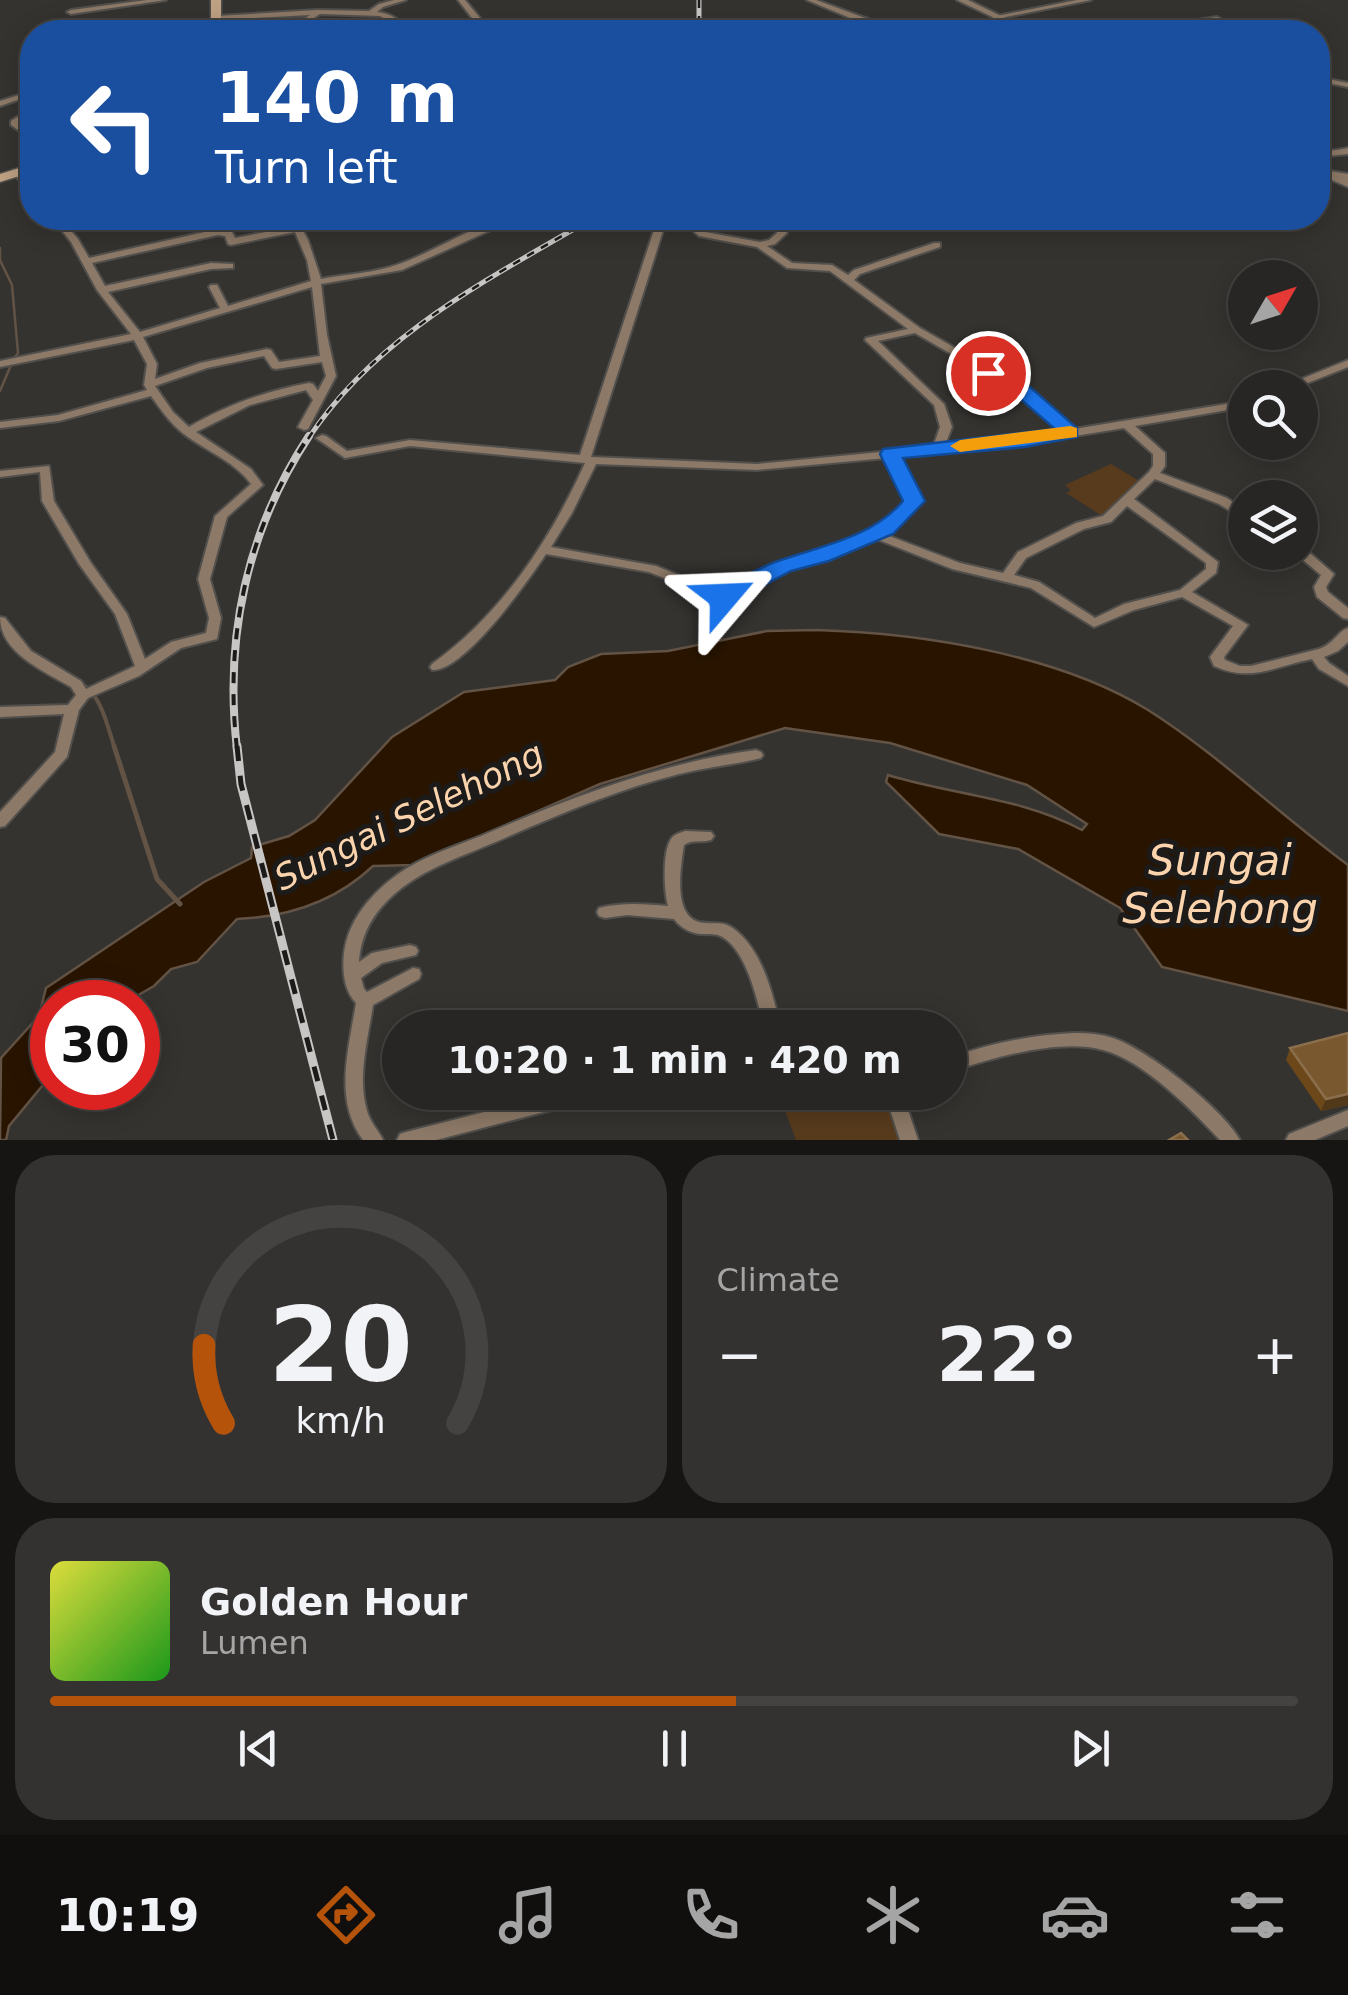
<!DOCTYPE html>
<html lang="en">
<head>
<meta charset="utf-8">
<style>
  body { margin:0; font-family:"DejaVu Sans",sans-serif; background:#343231; color:#f1f3f6; height:100vh; display:flex; flex-direction:column; font-size:38px; white-space:nowrap }
  * { box-sizing:border-box; margin:0 }
  p { font-size:32px; color:#a5a5a6 }
  .icon { flex:none; width:55px; height:55px; fill:none; stroke:currentColor; stroke-width:2; stroke-linecap:round; stroke-linejoin:round }
  .map { position:relative; height:1140px; overflow:hidden }
  .side { display:flex; flex-direction:column; gap:15px; padding:15px; background:#161514; flex:1 }
  .side>* { flex:none }
  .banner { position:absolute; left:20px; top:20px; width:1310px; height:210px; border-radius:40px; box-shadow:0 5px 25px #0003,0 0 0 2px #444341; background:#1a4fa0; color:#fff; overflow:hidden }
  .needle { width:65px; rotate:51deg }
  .buttons { position:absolute; left:1228px; top:260px; display:grid; gap:20px }
  .buttons a { display:grid; place-items:center; width:90px; height:90px; border-radius:50%; background:#282624; box-shadow:0 5px 25px #0003,0 0 0 2px #444341; font-size:50px }
  .speed { position:absolute; left:30px; top:980px; display:flex; gap:20px; font-size:50px; font-weight:700; text-align:center }
  .speed>* { display:grid; place-content:center; width:130px; height:130px; border-radius:50%; background:#282624; box-shadow:0 5px 25px #0003,0 0 0 2px #444341; line-height:1 }
  .speed .limit { border:15px solid #d22; background:#fff; color:#111 }
  .pin { position:absolute; display:grid; place-items:center; width:85px; height:85px; color:#fff; margin:-42px; border:5px solid #fff; border-radius:50%; box-shadow:0 2px 10px #0007 }
  .me { position:absolute; width:110px; margin:-55px; rotate:64deg; stroke-linejoin:round; filter:drop-shadow(0 0 8px #0008) }
  .turn { display:flex; align-items:center; gap:35px; height:210px; padding:0 30px; font-size:45px }
  .turn .icon { width:130px; height:130px; stroke-width:2.5 }
  .turn b { display:block; font-size:70px; line-height:85px }
  .big { font-size:75px; font-weight:600; line-height:1.1 }
  .side .tile { flex:1; display:flex; flex-direction:column; justify-content:center; gap:15px; min-width:0; padding:0 35px; border-radius:40px; background:#343231 }
  .side .dial { align-items:center; gap:0 }
  .dial svg { height:260px; overflow:visible; fill:none; stroke:#444341; stroke-width:7; stroke-linecap:round; text-anchor:middle }
  .dial text { fill:#f1f3f6; stroke:none }
  .song { display:flex; align-items:center; gap:30px }
  .cover { width:120px; height:120px; border-radius:15px; background:linear-gradient(135deg,hsl(60 70% 55%),hsl(120 70% 35%)) }
  .played { height:10px; border-radius:5px; background:linear-gradient(90deg,#b45309 55%,#444341 55%) }
  .keys { display:flex; justify-content:space-around; direction:ltr }
  .heat { display:flex; justify-content:space-between; align-items:center; font-size:55px; direction:ltr }
  .side .tiles { flex:1; display:grid; gap:15px; grid-template-columns:1fr 1fr }
  .tile:last-child { grid-column:span 2 }
  .trip { position:absolute; left:382px; top:1010px; width:585px; height:100px; border-radius:50px; background:#282624; box-shadow:0 5px 25px #0003,0 0 0 2px #444341; font-weight:600; line-height:100px; text-align:center }
  .dock { display:flex; height:160px; justify-content:space-around; align-items:center; background:#100f0e; color:#a5a5a6 }
  .dock .icon { width:70px; height:70px }
  .dock .on { color:#b45309 }
  .dock b { font-size:45px; color:#f1f3f6 }
  .map>svg:first-child { display:block }
  .green { fill:#583b1d }
  .water { fill:#291400; stroke:#625345; stroke-width:2.5 }
  .lines { fill:none; stroke-linecap:round; stroke-linejoin:round }
  .stream-far2 { stroke:#625345; stroke-width:2.5 }
  .stream-far1 { stroke:#625345; stroke-width:4 }
  .stream { stroke:#625345; stroke-width:5 }
  .minor-casing { stroke:#52504d; stroke-width:4 }
  .tertiary-casing { stroke:#52504d; stroke-width:4 }
  .secondary-casing { stroke:#52504d; stroke-width:3 }
  .minor { fill:#8d7967; fill-rule:evenodd }
  .tertiary { fill:#8d7967; fill-rule:evenodd }
  .secondary { fill:#bfa183; fill-rule:evenodd }
  .rail-far2-casing { stroke:#c8c6c4; stroke-width:5 }
  .rail-far1-casing { stroke:#c8c6c4; stroke-width:8 }
  .rail-casing { stroke:#c8c6c4; stroke-width:9 }
  .rail-far2 { stroke:#1c1b1a; stroke-width:2.5; stroke-dasharray:8; stroke-linecap:butt }
  .rail-far1 { stroke:#1c1b1a; stroke-width:4; stroke-dasharray:11; stroke-linecap:butt }
  .rail { stroke:#1c1b1a; stroke-width:5; stroke-dasharray:15; stroke-linecap:butt }
  .wall { fill:#6c4719 }
  .shaded-wall { fill:#513819 }
  .building { fill:#7a582f; stroke:#8b6e4c; stroke-width:2.5 }
  .route { fill:#1a73e8; stroke:#114b97; stroke-width:2.5 }
  .slow { fill:#f59e0b }
  .labels { text-anchor:middle; stroke-width:10; stroke-linejoin:round; paint-order:stroke }
  .water-label { font-size:35px; font-style:italic; fill:#fbd4ae; stroke:#1c1b1a }
  .near-water-label { font-size:42px; font-style:italic; fill:#fbd4ae; stroke:#1c1b1a }
</style>
</head>
<body>
<div class="map">
<svg width="1348" height="1140" viewBox="0 0 1348 1140">
  <rect width="100%" height="100%" fill="#353330"/>
  <g class="green">
    <polygon points="1111,464 1141,482 1104,517 1066,493 1071,490 1065,485"/>
    <polygon points="888,1099 903,1140 796,1140 781,1100"/>
  </g>
  <path class="water" d="M 816,630 C 921,633 1057,654 1148,710 C 1219,755 1280,815 1348,865 L 1348,1011 L 1162,967 L 1120,908 L 1018,849 L 939,834 L 886,782 L 888,775 C 952,795 1021,797 1082,830 L 1087,824 L 1027,785 L 890,743 L 785,728 L 600,784 L 414,865 L 373,866 C 335,902 288,917 237,919 L 197,962 L 171,969 L 154,986 L 126,1002 L 52,1002 L 52,1074 L 9,1126 L 6,1140 L 0,1140 L 1,1058 L 39,1016 L 46,988 L 204,882 L 251,858 L 252,847 L 289,836 L 315,820 L 392,737 L 464,692 L 555,680 L 568,667 L 601,654 L 668,651 L 767,631 Z"/>
  <g class="lines">
    <g class="stream-far2">
      <polyline points="0,248 0,260 12,285 18,353 13,360"/>
      <polyline points="0,391 11,365"/>
    </g>
    <path class="stream-far1" d="M 58,668 C 100,690 101,705 115,749"/>
    <polyline class="stream" points="114,746 157,879 180,904"/>
    <defs>
      <g id="minor">
        <polygon points="147,0 166,0 71,14 67,12 71,10"/>
        <path d="M 394,0 L 406,0 L 383,7 L 377,12 C 391,13 402,21 408,32 L 402,32 L 394,24 L 380,16 L 320,14 L 302,26 L 234,32 L 212,32 L 216,30 L 300,22 L 310,15 L 214,20 L 213,18 L 217,16 L 317,10 L 369,11 L 379,4 Z"/>
        <polygon points="458,0 465,0 480,18 479,32 472,32 472,18"/>
        <polygon points="807,0 816,0 868,19 873,24 871,28 878,32 864,31 865,25 862,23"/>
        <polygon points="1077,0 1091,0 996,19 992,17"/>
        <polygon points="1217,17 1221,19 1220,21 1191,26 1175,32 1166,32 1186,22"/>
        <polygon points="1014,23 1017,23 1017,27 994,32 984,32"/>
        <polygon points="1020,26 1114,30 1118,32 1017,30 1017,26"/>
        <polygon points="1318,77 1348,83 1348,87 1318,81"/>
        <polygon points="32,91 32,95 0,106 0,101"/>
        <polygon points="29,110 32,110 32,115 20,123 26,127 32,127 32,131 21,132 11,125 11,121"/>
        <polygon points="1348,148 1348,154 1318,157 1318,153"/>
        <polygon points="14,170 20,170 32,186 32,194 29,193 13,172"/>
        <polygon points="1323,170 1348,174 1348,180 1320,175 1319,173"/>
        <path d="M 52,218 L 60,218 L 78,239 L 89,258 L 218,229 L 232,232 L 235,238 L 292,227 L 287,218 L 296,218 L 308,240 L 321,279 C 346,274 375,273 399,264 C 438,251 485,215 526,218 L 491,230 L 402,270 L 321,284 L 327,335 L 336,376 L 308,429 L 304,430 L 298,427 L 313,400 L 306,390 L 250,405 L 196,432 L 251,469 L 263,485 L 227,517 L 210,579 L 221,618 L 217,639 L 181,648 L 139,676 L 88,698 L 79,710 L 67,757 L 5,826 L 0,827 L 0,812 L 55,752 L 64,714 L 0,717 L 0,707 L 68,705 L 76,695 L 71,687 C 44,671 0,653 0,617 L 5,618 L 31,651 L 81,681 L 86,689 L 135,666 L 115,614 L 79,564 L 42,501 L 40,472 L 0,477 L 0,471 L 49,466 L 54,501 L 91,563 L 127,614 L 145,659 L 171,642 L 206,633 L 209,618 L 198,579 L 215,516 L 251,484 C 236,463 209,452 188,437 C 172,426 162,411 151,396 L 59,421 L 0,428 L 0,422 L 58,415 L 147,390 L 144,385 L 147,364 L 134,340 L 0,367 L 0,361 L 131,334 L 97,290 L 71,242 ZM 295,232 L 307,260 L 311,281 L 228,306 L 217,285 L 211,285 L 209,287 L 220,308 L 140,332 L 108,292 L 211,269 L 233,268 L 233,264 L 211,263 L 105,286 L 92,263 L 218,235 L 225,236 L 228,244 L 231,245 ZM 312,287 L 320,356 L 279,362 L 271,350 L 267,349 L 200,363 L 155,379 L 157,364 L 143,337 ZM 264,356 L 272,368 L 276,369 L 322,362 L 326,376 L 318,391 L 313,384 L 309,383 C 266,391 226,405 189,427 L 173,412 L 155,386 L 207,368 Z"/>
        <path d="M 658,218 L 667,218 L 591,457 L 757,464 L 933,447 L 940,427 L 934,405 L 865,340 L 866,338 L 908,329 L 830,271 L 787,268 L 757,247 L 699,236 L 678,218 L 688,218 L 705,232 L 760,242 L 769,240 L 777,233 L 773,226 L 758,218 C 772,217 779,221 787,233 L 775,244 L 767,246 L 792,263 L 832,265 L 848,275 L 854,270 L 934,243 L 940,243 L 940,247 L 860,274 L 854,280 L 920,328 L 1027,389 L 1074,429 L 1245,401 L 1245,407 L 1135,426 L 1165,453 L 1165,466 L 1160,473 L 1227,498 L 1245,511 L 1245,520 L 1219,504 L 1155,479 L 1134,499 L 1218,562 L 1216,573 L 1192,592 L 1248,625 L 1224,657 L 1225,660 L 1240,666 L 1251,666 L 1319,649 C 1334,644 1338,631 1348,628 L 1348,642 L 1338,651 L 1324,657 L 1329,663 L 1348,676 L 1348,686 L 1319,669 L 1312,659 C 1275,666 1252,683 1214,666 L 1210,657 L 1233,626 L 1182,597 L 1134,610 L 1094,627 L 1031,588 L 952,569 L 874,538 L 825,559 L 787,569 L 723,601 L 649,572 L 546,554 C 528,581 464,672 432,670 L 430,667 L 432,664 C 501,615 551,539 585,463 L 410,446 L 345,458 L 316,438 L 322,435 L 326,436 L 347,451 L 410,440 L 580,455 ZM 915,333 L 1019,393 L 1063,431 L 1025,438 L 945,445 L 952,427 L 944,404 L 878,341 ZM 1124,428 L 1153,454 L 1153,466 L 1149,472 L 1103,516 L 1076,523 L 1018,552 L 1003,573 L 960,563 L 884,534 L 889,532 L 920,501 L 897,457 L 1025,444 ZM 886,458 L 908,500 L 881,526 L 817,553 L 779,563 L 722,592 L 656,566 L 551,547 L 572,513 L 596,464 L 757,470 ZM 1127,506 L 1206,563 L 1206,569 L 1180,590 L 1124,604 L 1095,618 L 1039,582 L 1014,575 L 1026,558 L 1084,529 L 1111,522 Z"/>
        <polygon points="1348,360 1348,367 1295,388 1279,388"/>
        <polygon points="1300,547 1304,548 1334,574 1326,587 1328,592 1348,608 1348,619 1343,618 1317,597 1314,587 1321,575 1296,554 1300,552"/>
        <path d="M 756,750 L 761,752 L 763,755 L 761,758 C 734,765 706,767 679,774 C 615,790 553,817 493,843 C 460,857 426,868 398,891 C 375,910 361,932 359,962 L 372,953 L 410,945 L 416,947 L 418,951 L 416,955 L 382,963 L 361,978 L 364,989 L 367,992 L 413,968 L 419,969 L 421,974 L 419,979 L 373,1005 C 368,1039 357,1077 367,1111 C 370,1122 378,1130 383,1140 L 363,1140 C 333,1100 349,1048 356,1003 C 344,990 342,971 344,953 C 348,920 372,893 398,874 C 422,857 453,847 481,836 C 570,798 659,763 756,750 Z"/>
        <path d="M 685,831 L 711,832 L 714,836 L 711,840 C 702,843 692,839 684,845 C 681,864 672,915 699,922 C 719,926 723,917 742,936 C 765,960 773,996 781,1028 L 764,1028 C 758,1002 746,945 718,935 C 715,934 704,934 701,934 C 690,933 681,928 674,919 L 627,915 L 605,918 L 599,916 L 597,912 L 599,908 C 623,902 645,904 668,906 C 664,891 662,853 671,839 C 674,834 680,833 685,831 Z"/>
        <path d="M 1074,1033 C 1088,1033 1101,1034 1113,1038 C 1148,1050 1222,1108 1240,1140 L 1220,1140 C 1192,1110 1143,1060 1103,1050 C 1060,1038 991,1058 950,1072 L 950,1058 C 990,1043 1032,1035 1074,1033 Z"/>
        <polygon points="563,1092 603,1092 600,1097 594,1099 436,1140 397,1140 400,1134 406,1132"/>
        <polygon points="765,1092 902,1092 918,1140 900,1140 887,1100 821,1108 774,1099 768,1097"/>
        <polygon points="1348,1110 1348,1126 1315,1140 1286,1140 1289,1134"/>
      </g>
      <g id="tertiary">
        <polygon points="957,0 968,0 1034,32 1024,32"/>
        <polygon points="1318,167 1348,180 1348,187 1318,174"/>
      </g>
      <g id="secondary">
        <rect x="211" y="0" width="10" height="32"/>
        <polygon points="32,164 32,172 0,182 0,174"/>
      </g>
    </defs>
    <use href="#minor" class="minor-casing"/>
    <use href="#tertiary" class="tertiary-casing"/>
    <use href="#secondary" class="secondary-casing"/>
    <use href="#minor" class="minor"/>
    <use href="#tertiary" class="tertiary"/>
    <use href="#secondary" class="secondary"/>
    <defs>
      <g id="rail-far2">
        <polyline points="699,0 699,32"/>
        <path d="M 308,439 C 376,335 489,279 593,218"/>
      </g>
      <path id="rail-far1" d="M 237,749 C 224,637 247,530 309,436"/>
      <polyline id="rail" points="237,746 241,784 333,1140"/>
    </defs>
    <use href="#rail-far2" class="rail-far2-casing"/>
    <use href="#rail-far1" class="rail-far1-casing"/>
    <use href="#rail" class="rail-casing"/>
    <use href="#rail-far2" class="rail-far2"/>
    <use href="#rail-far1" class="rail-far1"/>
    <use href="#rail" class="rail"/>
  </g>
  <polygon class="wall" points="1348,1033 1348,1105 1321,1111 1286,1060 1290,1048"/>
  <polygon class="shaded-wall" points="1348,1094 1348,1105 1321,1111 1326,1099"/>
  <g class="building">
    <polygon points="1348,1033 1348,1094 1326,1099 1290,1048"/>
    <polygon points="1181,1133 1188,1140 1169,1140"/>
  </g>
  <path class="route" d="M 988,367 L 1030,387 L 1077,428 L 1077,437 L 1025,447 L 903,458 L 925,501 L 893,534 L 829,561 L 791,571 L 732,602 L 715,602 L 712,597 L 715,592 C 736,582 757,568 778,561 C 821,546 873,537 903,501 L 880,454 L 883,449 L 1055,429 L 1016,395 L 982,377 L 982,369 Z"/>
  <polygon class="slow" points="1070,426 1077,428 1077,437 960,452 950,446 960,440"/>
  <g class="labels">
    <g class="water-label">
      <text transform="translate(409 816) rotate(-26)" y="12">Sungai Selehong</text>
    </g>
    <g class="near-water-label">
      <text x="1220" y="875">Sungai<tspan x="1220" dy="48">Selehong</tspan></text>
    </g>
  </g>
</svg>
<div class="buttons">
<a><svg class="needle" viewBox="-14 -14 28 28"><path d="M0-13l5 13h-10z" fill="#e53935"/><path d="M0 13l5-13h-10z" fill="#a5a5a6"/></svg></a>
<a><svg class="icon" aria-label="search" viewBox="0 0 24 24"><circle cx="10" cy="10" r="6"/><path d="M15 15l6 6"/></svg></a>
<a><svg class="icon" aria-label="layers" viewBox="0 0 24 24"><path d="M12 4l9 5-9 5-9-5zM3 14l9 5 9-5"/></svg></a>
</div>
<div class="speed"><div class="limit">30</div></div>
<div class="pin" style="left:988px;top:373px;background:#d93025"><svg class="icon" aria-label="arrive" viewBox="0 0 24 24"><path d="M6 21V4h12l-3 4 3 4H6"/></svg></div>
<svg class="me" style="left:724px;top:597px" viewBox="-20 -20 40 40"><path d="M0-17L14 15 0 8-14 15z" fill="#1a73e8" stroke="#fff" stroke-width="4"/></svg>
<div class="trip">10:20 · 1 min · 420 m</div>
<div class="banner">
<div class="turn"><svg class="icon" aria-label="left" viewBox="0 0 24 24"><path d="M17 20v-9H6M10 6l-5 5 5 5"/></svg><div><b>140 m</b>Turn left</div></div>
</div>
</div>
<section class="side">
<div class="tiles">
<div class="tile dial"><svg viewBox="0 0 100 80">
<path d="M14 69A42 42 0 1 1 86 69"/>
<path d="M14 69A42 42 0 0 1 8 45" stroke="#b45309"/>
<text x="50" y="56" font-size="32" font-weight="700">20</text>
<text x="50" y="72" font-size="11">km/h</text>
</svg></div>
<div class="tile"><p>Climate</p>
<div class="heat"><a>−</a><b class="big">22°</b><a>+</a></div>
</div>
<div class="tile">
<div class="song"><i class="cover"></i><div><b>Golden Hour</b><p>Lumen</p></div></div>
<div class="played"></div>
<div class="keys"><svg class="icon" aria-label="previous" viewBox="0 0 24 24"><path d="M18 5L8 12l10 7zM5 5v14"/></svg><svg class="icon" aria-label="pause" viewBox="0 0 24 24"><path d="M8 5v14M16 5v14"/></svg><svg class="icon" aria-label="next" viewBox="0 0 24 24"><path d="M6 5l10 7-10 7zM19 5v14"/></svg></div>
</div>
</div>
</section>
<nav class="dock">
<b>10:19</b>
<svg class="icon on" aria-label="directions" viewBox="0 0 24 24"><path d="M12 3l9 9-9 9-9-9zM9 14v-3h6M13 9l2 2-2 2"/></svg>
<svg class="icon" aria-label="music" viewBox="0 0 24 24"><path d="M9 18V5l10-2v13"/><circle cx="6" cy="18" r="3"/><circle cx="16" cy="16" r="3"/></svg>
<svg class="icon" aria-label="phone" viewBox="0 0 24 24"><path d="M5 4h4l2 5-3 2q2 4 5 5l2-3 5 2v4C11 20 4 13 5 4z"/></svg>
<svg class="icon" aria-label="climate" viewBox="0 0 24 24"><path d="M12 3v18M4 7l16 10M4 17L20 7"/></svg>
<svg class="icon" aria-label="car" viewBox="0 0 24 24"><path d="M5 17H2v-5l4-1 3-4h7l3 4 3 1v5h-3M9 17h6M6 11h13"/><circle cx="7" cy="17" r="2"/><circle cx="17" cy="17" r="2"/></svg>
<svg class="icon" aria-label="filters" viewBox="0 0 24 24"><path d="M4 7h16M4 17h16"/><circle cx="9" cy="7" r="2"/><circle cx="15" cy="17" r="2"/></svg>
</nav>
</body>
</html>
